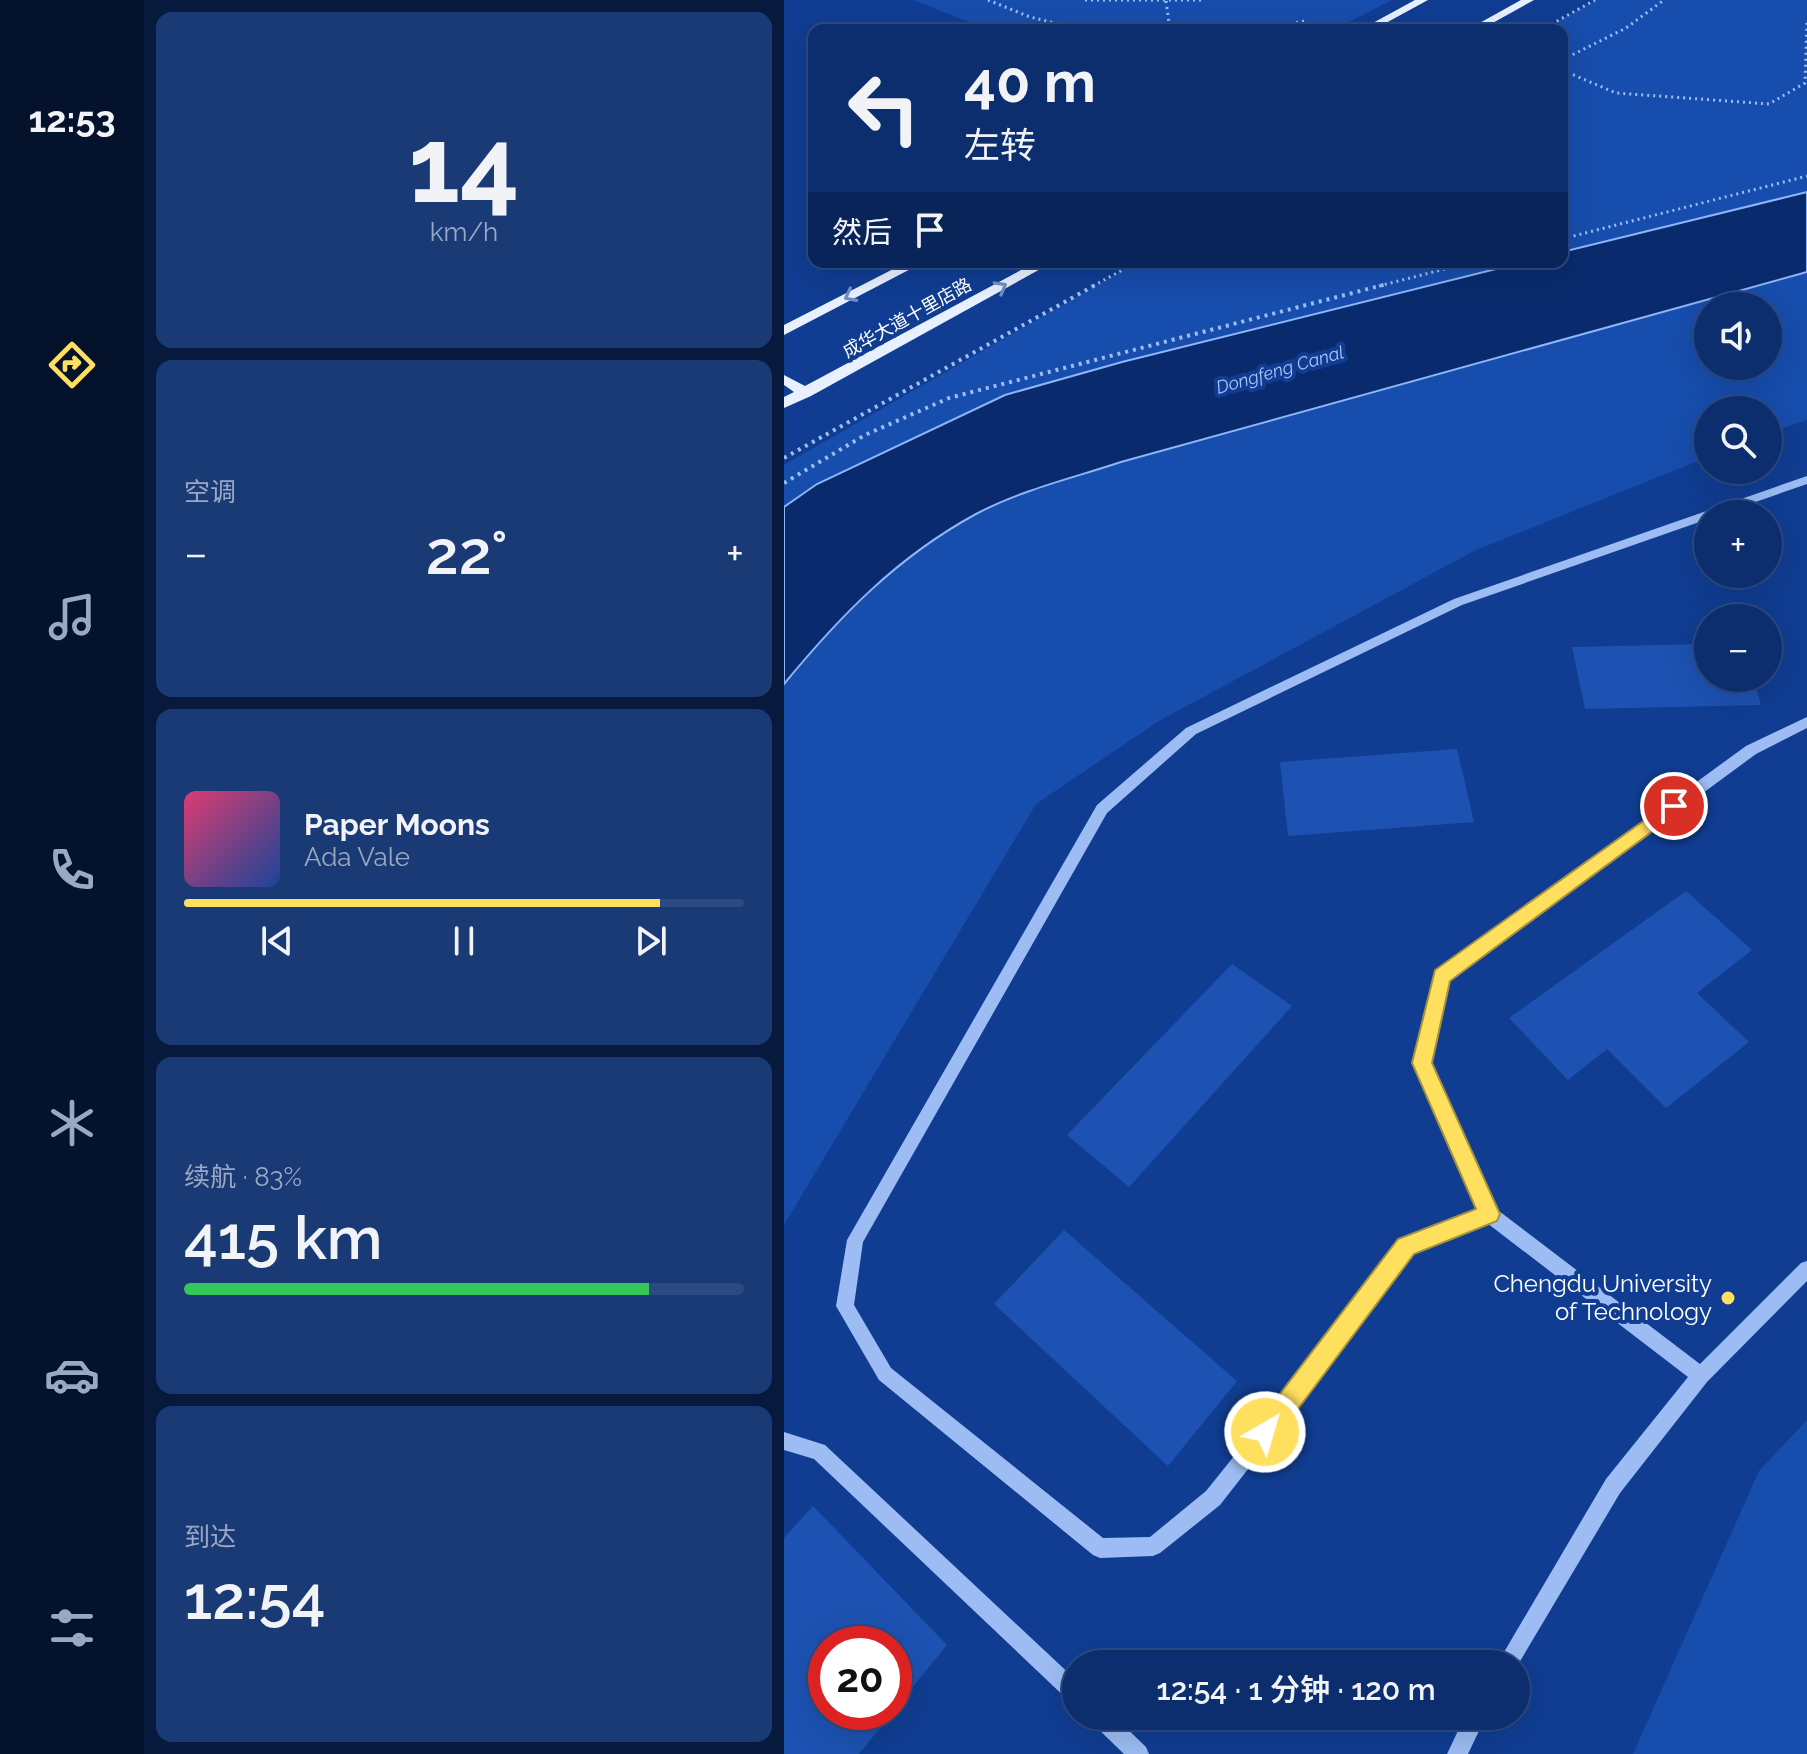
<!DOCTYPE html>
<html lang="zh">
<head>
<meta charset="utf-8">
<style>
  body { margin:0; font-family:Raleway,"Noto Sans SC",sans-serif; background:#1a3a76; color:#f1f3f6; height:100vh; display:flex; flex-direction:column; font-size:30px; white-space:nowrap }
  * { box-sizing:border-box; margin:0 }
  p { font-size:26px; color:#9aa8c2 }
  .icon { flex:none; width:44px; height:44px; fill:none; stroke:currentColor; stroke-width:2; stroke-linecap:round; stroke-linejoin:round }
  .map { position:relative; flex:1; overflow:hidden }
  .drawer { display:flex; flex-direction:column; gap:12px; padding:12px; background:#07193c; width:640px }
  .drawer>* { flex:none }
  .top-card { position:absolute; left:24px; top:24px; width:760px; height:244px; border-radius:16px; box-shadow:0 8px 32px #0002,0 0 0 2px #2c4a81; background:#0c2e6e; color:#f1f3f6; overflow:hidden }
  .fabs { position:absolute; left:910px; top:292px; display:grid; gap:16px }
  .fabs a { display:grid; place-items:center; width:88px; height:88px; border-radius:50%; background:#0c2e6e; box-shadow:0 8px 32px #0002,0 0 0 2px #2c4a81; font-size:40px }
  .speed { position:absolute; left:24px; top:1626px; display:flex; gap:16px; font-size:40px; font-weight:700; text-align:center }
  .speed>* { display:grid; place-content:center; width:104px; height:104px; border-radius:50%; background:#0c2e6e; box-shadow:0 8px 32px #0002,0 0 0 2px #2c4a81; line-height:1 }
  .speed .limit { border:12px solid #d22; background:#fff; color:#111 }
  .pin { position:absolute; display:grid; place-items:center; width:68px; height:68px; color:#fff; margin:-34px; border:4px solid #fff; border-radius:50%; box-shadow:0 2px 8px #0007 }
  .me { position:absolute; width:88px; margin:-44px; rotate:38deg; stroke-linejoin:round; filter:drop-shadow(0 0 6px #0008) }
  .turn { display:flex; align-items:center; gap:28px; height:168px; padding:0 24px; font-size:36px }
  .turn .icon { width:104px; height:104px; stroke-width:2.5 }
  .turn b { display:block; font-size:56px; line-height:68px }
  .then { display:flex; align-items:center; height:76px; padding:0 24px; background:#0003; gap:16px; font-size:30px }
  .big { font-size:60px; font-weight:600; line-height:1.1 }
  .drawer .tile { flex:1; display:flex; flex-direction:column; justify-content:center; gap:12px; min-width:0; padding:0 28px; border-radius:16px; background:#1a3a76 }
  .drawer .dial { align-items:center; gap:0 }
  .dial b { font-size:104px; line-height:1 }
  .song { display:flex; align-items:center; gap:24px }
  .cover { width:96px; height:96px; border-radius:12px; background:linear-gradient(135deg,hsl(340 70% 55%),hsl(220 70% 35%)) }
  .played { height:8px; border-radius:4px; background:linear-gradient(90deg,#ffdf5e 85%,#2c4a81 85%) }
  .keys { display:flex; justify-content:space-around; direction:ltr }
  .heat { display:flex; justify-content:space-between; align-items:center; font-size:44px; direction:ltr }
  .charge { height:12px; border-radius:6px; background:linear-gradient(90deg,#34c759 83%,#2c4a81 0) }
  .trip { position:absolute; left:278px; top:1650px; width:468px; height:80px; border-radius:40px; background:#0c2e6e; box-shadow:0 8px 32px #0002,0 0 0 2px #2c4a81; font-weight:600; line-height:80px; text-align:center }
  main { display:flex; flex:1; min-height:0 }
  .menu { display:flex; flex-direction:column; width:144px; justify-content:space-around; align-items:center; background:#05122c; color:#9aa8c2 }
  .menu .icon { width:56px; height:56px }
  .menu .selected { color:#ffdf5e }
  .menu b { font-size:36px; color:#f1f3f6 }
  .map>svg:first-child { display:block }
  .green { fill:#174dad; fill-rule:evenodd }
  .water { fill:#092b6e; stroke:#8db5f7; stroke-width:2 }
  .building { fill:#1d52b2 }
  .lines { fill:none; stroke-linecap:round; stroke-linejoin:round }
  .path-far1 { stroke:#9cbcf3; stroke-width:3; stroke-dasharray:2 4; stroke-linecap:butt }
  .path { stroke:#9cbcf3; stroke-width:4; stroke-dasharray:3 5; stroke-linecap:butt }
  .minor { fill:#9cbcf3; fill-rule:evenodd }
  .major { fill:#e8efff; fill-rule:evenodd }
  .oneway { stroke:#718dc3 }
  .route { fill:#ffdf5e; stroke:#a6913d; stroke-width:2 }
  .poi-dot { fill:#ffdf5e; stroke:#103d92; stroke-width:3 }
  .labels { text-anchor:middle; stroke-width:8; stroke-linejoin:round; paint-order:stroke }
  .far-street-label { font-size:18px; fill:#fff; stroke:#103d92 }
  .far-water-label { font-size:18px; font-style:italic; fill:#a8c6fa; stroke:#103d92 }
  .near-poi-label { font-size:24px; fill:#fff; stroke:#103d92; text-anchor:end }
</style>
</head>
<body>
<main>
<nav class="menu">
<b>12:53</b>
<svg class="icon selected" aria-label="directions" viewBox="0 0 24 24"><path d="M12 3l9 9-9 9-9-9zM9 14v-3h6M13 9l2 2-2 2"/></svg>
<svg class="icon" aria-label="music" viewBox="0 0 24 24"><path d="M9 18V5l10-2v13"/><circle cx="6" cy="18" r="3"/><circle cx="16" cy="16" r="3"/></svg>
<svg class="icon" aria-label="phone" viewBox="0 0 24 24"><path d="M5 4h4l2 5-3 2q2 4 5 5l2-3 5 2v4C11 20 4 13 5 4z"/></svg>
<svg class="icon" aria-label="climate" viewBox="0 0 24 24"><path d="M12 3v18M4 7l16 10M4 17L20 7"/></svg>
<svg class="icon" aria-label="car" viewBox="0 0 24 24"><path d="M5 17H2v-5l4-1 3-4h7l3 4 3 1v5h-3M9 17h6M6 11h13"/><circle cx="7" cy="17" r="2"/><circle cx="17" cy="17" r="2"/></svg>
<svg class="icon" aria-label="filters" viewBox="0 0 24 24"><path d="M4 7h16M4 17h16"/><circle cx="9" cy="7" r="2"/><circle cx="15" cy="17" r="2"/></svg>
</nav>
<section class="drawer">
<div class="tile dial"><b>14</b><p>km/h</p></div>
<div class="tile"><p>空调</p>
<div class="heat"><a>−</a><b class="big">22°</b><a>+</a></div>
</div>
<div class="tile">
<div class="song"><i class="cover"></i><div><b>Paper Moons</b><p>Ada Vale</p></div></div>
<div class="played"></div>
<div class="keys"><svg class="icon" aria-label="previous" viewBox="0 0 24 24"><path d="M18 5L8 12l10 7zM5 5v14"/></svg><svg class="icon" aria-label="pause" viewBox="0 0 24 24"><path d="M8 5v14M16 5v14"/></svg><svg class="icon" aria-label="next" viewBox="0 0 24 24"><path d="M6 5l10 7-10 7zM19 5v14"/></svg></div>
</div>
<div class="tile"><p>续航 · 83%</p><b class="big">415 km</b><div class="charge"></div></div>
<div class="tile"><p>到达</p><b class="big">12:54</b></div>
</section>
<div class="map">
<svg width="1023" height="1754" viewBox="0 0 1023 1754">
  <rect width="100%" height="100%" fill="#103d92"/>
  <g class="green">
    <polygon points="130,0 608,0 549,30 204,30"/>
    <polygon points="811,0 1023,0 1023,192 778,252 778,30 759,30"/>
    <polygon points="353,262 740,262 338,362 221,395 33,484 0,507 0,465"/>
    <path d="M 1023,272 L 1023,420 L 984,433 L 984,410 L 924,410 L 924,457 L 690,551 L 375,721 L 252,804 L 0,1225 L 0,684 C 55,616 114,556 192,514 C 237,490 289,478 337,462 ZM 924,306 L 984,306 L 984,366 L 924,366 Z"/>
    <polygon points="1023,1420 1023,1754 849,1754 975,1471"/>
  </g>
  <path class="water" d="M 1023,192 L 1023,272 L 337,462 C 289,478 237,490 192,514 C 113,557 56,616 0,684 L 0,507 L 33,484 L 221,395 L 338,362 L 740,262 L 778,262 L 778,252 Z"/>
  <g class="building">
    <polygon points="924,644 924,678 969,678 977,705 801,709 788,647"/>
    <polygon points="673,749 690,822 504,836 496,762"/>
    <polygon points="902,891 968,950 913,993 965,1042 882,1108 823,1049 784,1080 725,1018"/>
    <polygon points="448,964 508,1006 345,1187 283,1135"/>
    <polygon points="280,1230 453,1381 384,1466 210,1304"/>
    <polygon points="29,1506 163,1645 110,1710 110,1644 42,1644 42,1712 109,1712 75,1754 0,1754 0,1538"/>
  </g>
  <g class="lines">
    <g class="path-far1">
      <polyline points="204,0 246,17 300,30"/>
      <polyline points="301,0 419,0"/>
      <polyline points="382,1 386,30"/>
      <polyline points="477,30 520,21"/>
      <polyline points="757,30 811,0"/>
      <polyline points="778,60 842,28 880,0"/>
      <polyline points="778,70 832,93 985,104 1021,83 1023,22"/>
      <polyline points="778,239 1023,176"/>
      <polyline points="309,286 353,262"/>
      <polyline points="595,286 688,262"/>
    </g>
    <g class="path">
      <polyline points="0,458 313,284"/>
      <polyline points="0,483 81,435 165,398 603,284"/>
    </g>
    <g class="minor">
      <polygon points="1023,476 1023,484 937,514 924,514 924,519 678,605 412,734 323,813 79,1242 70,1305 107,1368 319,1538 366,1537 422,1491 545,1338 616,1240 695,1210 630,1063 653,971 962,746 1023,717 1023,728 972,754 665,980 646,1063 711,1208 916,1364 1017,1263 1023,1261 1023,1281 923,1382 836,1493 732,1668 732,1664 713,1664 822,1479 904,1377 703,1223 628,1252 557,1350 436,1505 376,1553 369,1556 316,1558 309,1555 95,1380 52,1306 63,1240 313,805 402,728 670,599"/>
      <polygon points="0,1432 41,1445 292,1680 292,1704 285,1701 30,1459 0,1450"/>
      <polygon points="305,1716 330,1716 362,1747 365,1754 340,1754 308,1723"/>
      <polygon points="681,1716 702,1716 684,1754 663,1754"/>
    </g>
    <g class="major">
      <polygon points="631,0 644,0 589,30 576,30"/>
      <polygon points="737,0 750,0 696,30 683,30"/>
      <polygon points="123,262 140,262 0,335 0,325"/>
      <polygon points="252,262 269,262 27,396 0,408 0,397 10,392 0,385 0,375 21,386"/>
    </g>
  </g>
  <defs><path id="oneway-chevron" d="M-2-3.5L2.5 0L-2 3.5" fill="none" stroke-width="1.6" stroke-linecap="round" stroke-linejoin="round" transform="scale(2)"/></defs>
  <g class="oneway">
    <use href="#oneway-chevron" transform="translate(217 287) rotate(-29)"/>
    <use href="#oneway-chevron" transform="translate(66 296) rotate(153)"/>
  </g>
  <polygon class="route" points="890,799 898,806 896,811 666,981 648,1063 716,1214 713,1221 630,1254 490,1441 481,1444 473,1441 469,1432 473,1424 614,1239 692,1209 628,1063 651,970"/>
  <circle class="poi-dot" cx="944" cy="1298" r="8"/>
  <g class="labels">
    <g class="far-street-label">
      <text transform="translate(123 318) rotate(-29)" y="6">成华大道十里店路</text>
    </g>
    <g class="far-water-label">
      <text transform="translate(496 370) rotate(-16)" y="6">Dongfeng Canal</text>
    </g>
    <g class="near-poi-label">
      <text x="928" y="1292">Chengdu University<tspan x="928" dy="28">of Technology</tspan></text>
    </g>
  </g>
</svg>
<div class="fabs">
<a><svg class="icon" aria-label="sound" viewBox="0 0 24 24"><path d="M4 9h4l5-4v14l-5-4H4zM17 9q2 3 0 6"/></svg></a>
<a><svg class="icon" aria-label="search" viewBox="0 0 24 24"><circle cx="10" cy="10" r="6"/><path d="M15 15l6 6"/></svg></a>
<a>+</a>
<a>−</a>
</div>
<div class="speed"><div class="limit">20</div></div>
<div class="pin" style="left:890px;top:806px;background:#d93025"><svg class="icon" aria-label="arrive" viewBox="0 0 24 24"><path d="M6 21V4h12l-3 4 3 4H6"/></svg></div>
<svg class="me" style="left:481px;top:1432px" viewBox="-20 -20 40 40"><circle r="17" fill="#ffdf5e" stroke="#fff" stroke-width="3"/><path d="M0-11L8 9 0 5-8 9z" fill="#fff"/></svg>
<div class="trip">12:54 · 1 分钟 · 120 m</div>
<div class="top-card">
<div class="turn"><svg class="icon" aria-label="left" viewBox="0 0 24 24"><path d="M17 20v-9H6M10 6l-5 5 5 5"/></svg><div><b>40 m</b>左转</div></div>
<div class="then">然后<svg class="icon" aria-label="arrive" viewBox="0 0 24 24"><path d="M6 21V4h12l-3 4 3 4H6"/></svg></div>
</div>
</div>
</main>
</body>
</html>
